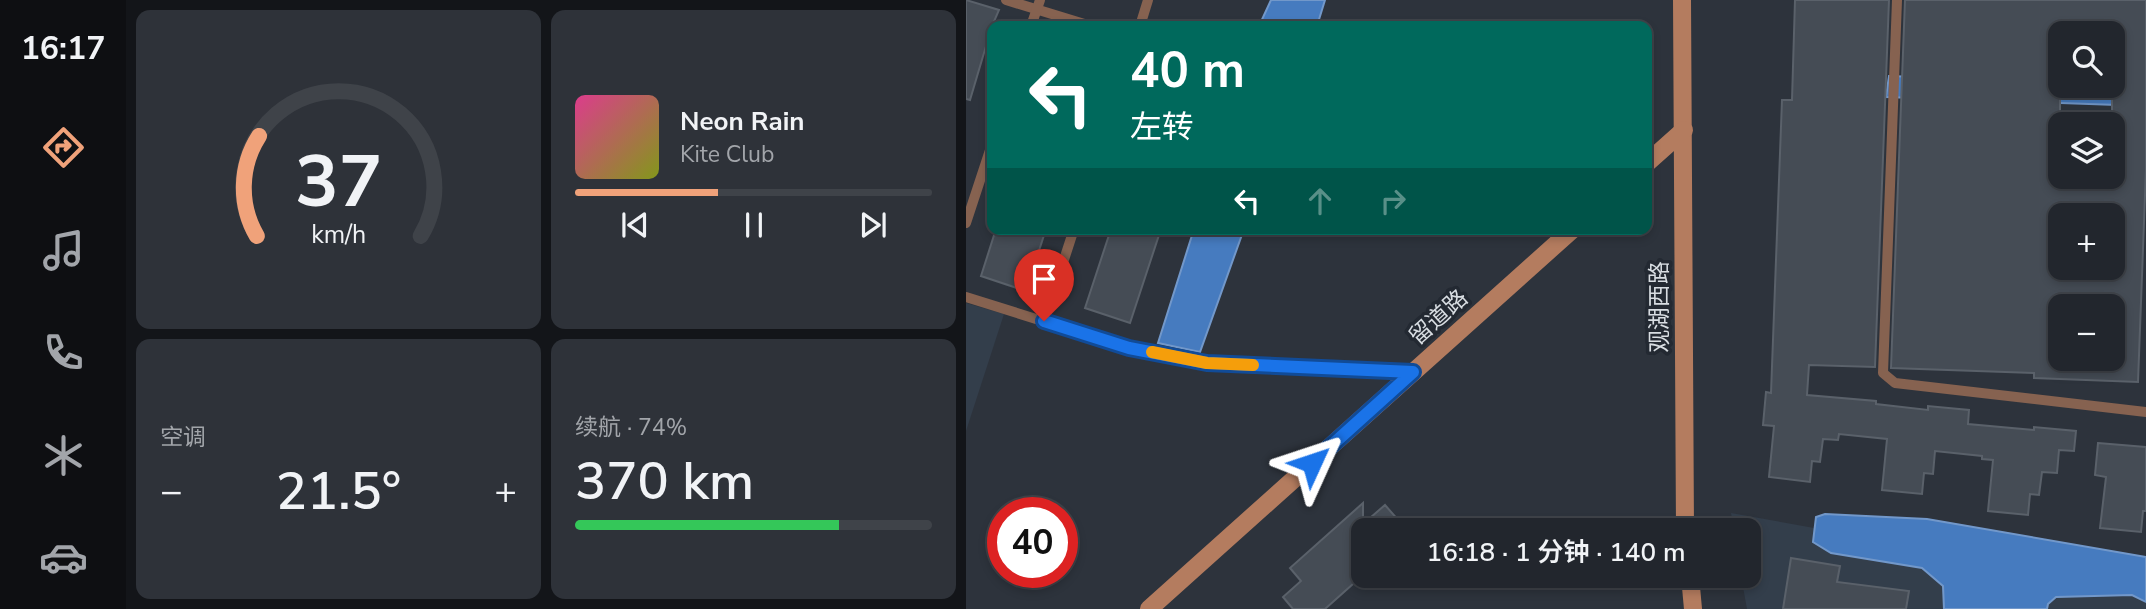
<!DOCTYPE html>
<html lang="zh">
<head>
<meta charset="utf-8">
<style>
  body { margin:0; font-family:"Nunito Sans","Noto Sans SC",sans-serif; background:#2e3239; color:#f1f3f6; height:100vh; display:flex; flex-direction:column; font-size:26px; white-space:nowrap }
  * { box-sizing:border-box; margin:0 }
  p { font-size:23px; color:#a2a5aa }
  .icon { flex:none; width:38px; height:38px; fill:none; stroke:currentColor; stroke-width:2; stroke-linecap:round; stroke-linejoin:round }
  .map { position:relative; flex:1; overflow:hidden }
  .drawer { display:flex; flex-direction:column; gap:10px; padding:10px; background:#131519; width:840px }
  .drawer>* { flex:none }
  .guide { position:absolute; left:21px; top:21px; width:665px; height:214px; border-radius:14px; box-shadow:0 4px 10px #0003,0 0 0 2px #3f4349; background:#00695c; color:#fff; overflow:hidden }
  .fabs { position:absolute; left:1082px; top:21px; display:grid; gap:14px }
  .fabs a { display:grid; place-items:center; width:77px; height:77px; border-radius:14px; background:#22262d; box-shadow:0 4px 10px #0003,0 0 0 2px #3f4349; font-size:35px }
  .speed { position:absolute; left:21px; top:497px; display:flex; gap:14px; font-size:35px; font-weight:700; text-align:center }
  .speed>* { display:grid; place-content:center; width:91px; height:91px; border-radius:50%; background:#22262d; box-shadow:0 4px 10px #0003,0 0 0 2px #3f4349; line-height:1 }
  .speed .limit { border:10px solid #d22; background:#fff; color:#111 }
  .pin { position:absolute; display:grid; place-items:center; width:60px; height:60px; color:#fff; margin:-72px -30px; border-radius:50% 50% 50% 0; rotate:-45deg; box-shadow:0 0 7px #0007 }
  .pin .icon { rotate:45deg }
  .me { position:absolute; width:77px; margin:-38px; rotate:48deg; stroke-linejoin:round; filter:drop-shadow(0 0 5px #0008) }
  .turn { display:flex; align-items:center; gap:24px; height:147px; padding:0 28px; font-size:32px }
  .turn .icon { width:91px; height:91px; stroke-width:2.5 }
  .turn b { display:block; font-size:49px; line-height:60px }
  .lanes { display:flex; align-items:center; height:66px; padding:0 28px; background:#0003; justify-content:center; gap:35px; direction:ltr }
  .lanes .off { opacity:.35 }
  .big { font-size:52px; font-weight:600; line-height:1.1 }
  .drawer .widget { flex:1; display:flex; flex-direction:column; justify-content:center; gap:10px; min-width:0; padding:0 24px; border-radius:14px; background:#2e3239 }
  .drawer .dial { align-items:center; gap:0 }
  .dial svg { height:182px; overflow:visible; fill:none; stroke:#3f4349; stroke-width:7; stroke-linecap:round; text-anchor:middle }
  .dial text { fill:#f1f3f6; stroke:none }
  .song { display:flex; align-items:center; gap:21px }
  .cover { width:84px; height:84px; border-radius:10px; background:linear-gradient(135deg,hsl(330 70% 55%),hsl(70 70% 35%)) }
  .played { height:7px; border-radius:4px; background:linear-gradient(90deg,#f0a27a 40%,#3f4349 40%) }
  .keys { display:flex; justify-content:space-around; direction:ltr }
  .heat { display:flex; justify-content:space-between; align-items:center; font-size:38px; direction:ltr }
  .charge { height:10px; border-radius:5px; background:linear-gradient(90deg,#34c759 74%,#3f4349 0) }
  .drawer .tiles { flex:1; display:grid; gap:10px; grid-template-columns:repeat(2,1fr) }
  .trip { position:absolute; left:385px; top:518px; width:410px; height:70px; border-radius:14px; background:#22262d; box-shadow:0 4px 10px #0003,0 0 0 2px #3f4349; font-weight:600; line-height:70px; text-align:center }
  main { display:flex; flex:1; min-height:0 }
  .dock { display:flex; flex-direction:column; width:126px; justify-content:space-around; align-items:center; background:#0e0f12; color:#a2a5aa }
  .dock .icon { width:49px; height:49px }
  .dock .on { color:#f0a27a }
  .dock b { font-size:32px; color:#f1f3f6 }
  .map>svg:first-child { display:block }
  .built { fill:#333e4b }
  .water { fill:#467bbf; stroke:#7298ca; stroke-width:2 }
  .building { fill:#454c55; stroke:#5a616a; stroke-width:2; fill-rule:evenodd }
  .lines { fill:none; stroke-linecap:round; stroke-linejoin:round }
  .lane { stroke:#866250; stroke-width:10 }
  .secondary { stroke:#b47c5f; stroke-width:18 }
  .route-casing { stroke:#114b97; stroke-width:18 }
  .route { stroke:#1a73e8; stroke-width:12 }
  .slow { stroke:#f59e0b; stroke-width:12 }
  .labels { text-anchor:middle; stroke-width:7; stroke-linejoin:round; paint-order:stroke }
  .street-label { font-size:23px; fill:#d8dde2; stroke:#232932 }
</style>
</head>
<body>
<main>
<nav class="dock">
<b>16:17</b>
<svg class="icon on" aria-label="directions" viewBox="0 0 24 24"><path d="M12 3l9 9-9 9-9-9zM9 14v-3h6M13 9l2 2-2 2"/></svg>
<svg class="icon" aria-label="music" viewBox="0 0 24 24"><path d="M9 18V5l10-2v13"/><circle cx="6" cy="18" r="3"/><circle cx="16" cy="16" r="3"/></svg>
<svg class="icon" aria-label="phone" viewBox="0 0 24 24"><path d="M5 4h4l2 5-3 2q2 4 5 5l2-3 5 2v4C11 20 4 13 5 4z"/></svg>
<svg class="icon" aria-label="climate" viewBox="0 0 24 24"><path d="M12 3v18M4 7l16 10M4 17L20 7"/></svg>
<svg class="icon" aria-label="car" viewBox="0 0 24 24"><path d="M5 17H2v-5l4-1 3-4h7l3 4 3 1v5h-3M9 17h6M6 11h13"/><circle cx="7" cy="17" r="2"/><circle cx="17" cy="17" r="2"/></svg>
</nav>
<section class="drawer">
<div class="tiles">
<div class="widget dial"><svg viewBox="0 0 100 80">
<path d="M14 69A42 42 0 1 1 86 69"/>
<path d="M14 69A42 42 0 0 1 15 25" stroke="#f0a27a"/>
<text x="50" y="56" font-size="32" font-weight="700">37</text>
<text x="50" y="72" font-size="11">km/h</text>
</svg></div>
<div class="widget">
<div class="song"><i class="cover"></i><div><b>Neon Rain</b><p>Kite Club</p></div></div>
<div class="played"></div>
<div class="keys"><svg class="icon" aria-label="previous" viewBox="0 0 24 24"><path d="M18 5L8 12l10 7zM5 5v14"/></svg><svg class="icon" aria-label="pause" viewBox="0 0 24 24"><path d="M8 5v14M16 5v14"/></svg><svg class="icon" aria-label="next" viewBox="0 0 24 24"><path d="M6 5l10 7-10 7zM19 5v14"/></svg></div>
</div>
<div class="widget"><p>空调</p>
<div class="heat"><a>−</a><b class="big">21.5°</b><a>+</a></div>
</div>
<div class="widget"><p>续航 · 74%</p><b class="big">370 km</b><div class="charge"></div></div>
</div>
</section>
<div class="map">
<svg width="1180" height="609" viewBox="0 0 1180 609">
  <rect width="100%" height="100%" fill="#2d333c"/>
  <g class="built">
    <polygon points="0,303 38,314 0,431"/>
    <polygon points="765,513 959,548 1180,580 1180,609 781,609 775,576 782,576 782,530 768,530"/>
  </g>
  <g class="water">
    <polygon points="305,0 359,0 351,26 293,26"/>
    <polygon points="923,76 1094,82 1094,86 1146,86 1180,106 920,97"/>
    <polygon points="228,229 278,229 234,352 192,343"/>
    <polygon points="859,514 961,519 1180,557 1180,602 1166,595 1090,597 1082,604 1081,609 978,609 977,586 956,568 865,553 847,542 850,517"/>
  </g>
  <g class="building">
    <polygon points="0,0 33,10 26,26 4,100 0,99"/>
    <polygon points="829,0 923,0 909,367 843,365 841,395 910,401 910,404 962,410 962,406 1003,410 1002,424 1068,430 1068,427 1110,431 1108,451 1093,450 1091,473 1076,472 1073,495 1064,494 1062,515 1022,511 1027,460 1016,459 1016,456 969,451 967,474 958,473 956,494 916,490 921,439 873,434 872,440 857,439 854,462 846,461 844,482 803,477 808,426 797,425 800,392 805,393 816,100 826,100"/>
    <path d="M 939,0 L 1180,0 L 1180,169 L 1172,382 L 1068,378 L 1068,373 L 925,368 ZM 1094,33 L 1146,33 L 1146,177 L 1094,177 ZM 1094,215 L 1146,215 L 1146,268 L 1094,268 ZM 1094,306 L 1146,306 L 1146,359 L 1094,359 Z"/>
    <polygon points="30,229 80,229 60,291 15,276"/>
    <polygon points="145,229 195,229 164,323 119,308"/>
    <polygon points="1132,443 1180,447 1180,511 1177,511 1175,532 1134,528 1140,477 1129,475"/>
    <polygon points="397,503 397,524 419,505 441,530 397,530 397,575 359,609 327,609 317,597 335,581 324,568"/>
    <polygon points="825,558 874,566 871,582 943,591 940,609 817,609"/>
  </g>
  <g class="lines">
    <g class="lane">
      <polyline points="40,0 125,26"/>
      <polyline points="931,0 917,373 929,383 1180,412"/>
      <polyline points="65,26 74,0"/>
      <polyline points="174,26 182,0"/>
      <polyline points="0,223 26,144"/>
      <polyline points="0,297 163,348 241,363 446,372"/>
      <polyline points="78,321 108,229"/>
    </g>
    <g class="secondary">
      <polyline points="716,0 719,530"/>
      <polyline points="681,163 718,130"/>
      <polyline points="724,576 727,609"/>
      <polyline points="183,609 607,229"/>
    </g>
  </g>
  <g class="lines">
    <defs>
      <polyline id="route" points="78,321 163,348 241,363 447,372 346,463"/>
    </defs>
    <use href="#route" class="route-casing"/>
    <use href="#route" class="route"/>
    <polyline class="slow" points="186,352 241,363 287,365"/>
  </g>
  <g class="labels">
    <g class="street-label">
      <text transform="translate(693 307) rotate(-90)" y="8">观湖西路</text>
      <text transform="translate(472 317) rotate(-42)" y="8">留道路</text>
    </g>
  </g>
</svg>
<div class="fabs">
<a><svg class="icon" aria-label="search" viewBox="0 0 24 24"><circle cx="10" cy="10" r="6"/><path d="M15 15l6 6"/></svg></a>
<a><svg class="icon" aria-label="layers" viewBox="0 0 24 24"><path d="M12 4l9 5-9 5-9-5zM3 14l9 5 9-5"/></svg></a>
<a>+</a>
<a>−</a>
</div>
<div class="speed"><div class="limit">40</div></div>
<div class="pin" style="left:78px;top:321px;background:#d93025"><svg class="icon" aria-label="arrive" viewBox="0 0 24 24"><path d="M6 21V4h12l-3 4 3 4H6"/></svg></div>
<svg class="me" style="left:346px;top:463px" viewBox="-20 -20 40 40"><path d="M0-17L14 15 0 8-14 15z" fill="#1a73e8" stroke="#fff" stroke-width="4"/></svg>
<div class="trip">16:18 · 1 分钟 · 140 m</div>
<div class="guide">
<div class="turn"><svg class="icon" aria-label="left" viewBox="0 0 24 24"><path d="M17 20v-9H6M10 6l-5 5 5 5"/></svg><div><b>40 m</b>左转</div></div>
<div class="lanes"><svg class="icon" aria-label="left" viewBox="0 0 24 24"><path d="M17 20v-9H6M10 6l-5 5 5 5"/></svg><svg class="icon off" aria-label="ahead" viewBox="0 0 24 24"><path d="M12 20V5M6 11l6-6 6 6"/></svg><svg class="icon off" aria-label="right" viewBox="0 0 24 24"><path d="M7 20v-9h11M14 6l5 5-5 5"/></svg></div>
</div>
</div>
</main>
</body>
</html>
